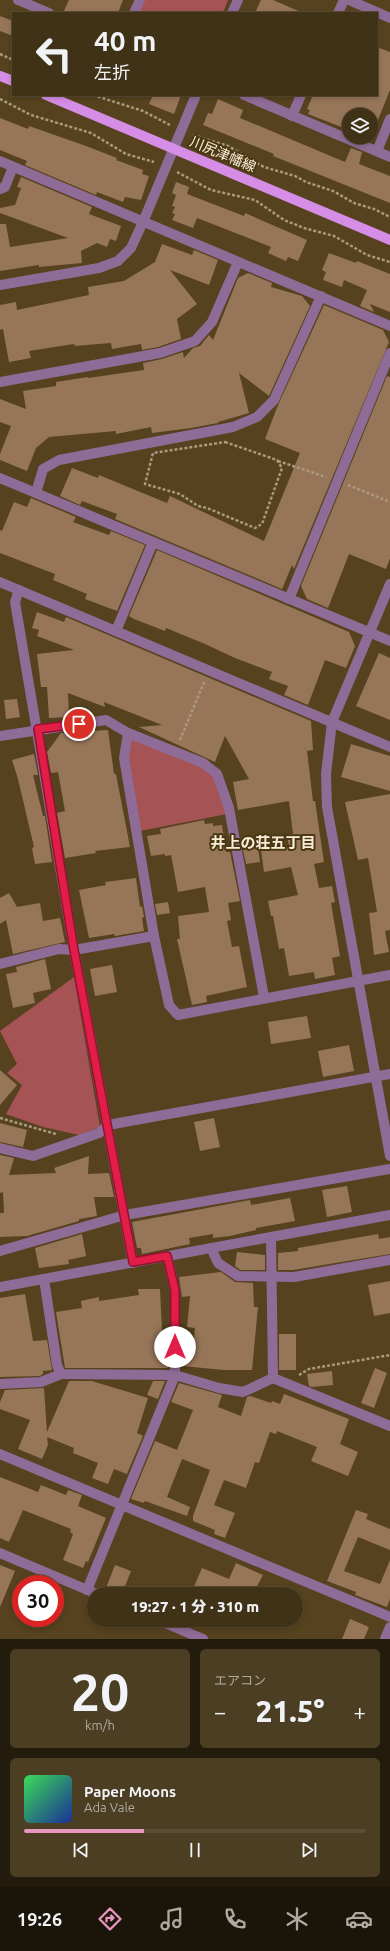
<!DOCTYPE html>
<html lang="ja">
<head>
<meta charset="utf-8">
<style>
  body { margin:0; font-family:Ubuntu,"Noto Sans JP",sans-serif; background:#4b3e23; color:#f1f3f6; height:100vh; display:flex; flex-direction:column; font-size:15px; white-space:nowrap }
  * { box-sizing:border-box; margin:0 }
  p { font-size:13px; color:#aeaaa1 }
  .icon { flex:none; width:22px; height:22px; fill:none; stroke:currentColor; stroke-width:2; stroke-linecap:round; stroke-linejoin:round }
  .map { position:relative; height:1639px; overflow:hidden }
  .panel { display:flex; flex-direction:column; gap:10px; padding:10px; background:#231c0c; flex:1 }
  .panel>* { flex:none }
  .banner { position:absolute; left:12px; top:12px; width:366px; height:84px; border-radius:0px; box-shadow:0 2px 6px #0003,0 0 0 1px #594d35; background:#403216; color:#f1f3f6; overflow:hidden }
  .controls { position:absolute; left:342px; top:108px; display:grid; gap:8px }
  .controls a { display:grid; place-items:center; width:36px; height:36px; border-radius:50%; background:#403216; box-shadow:0 2px 6px #0003,0 0 0 1px #594d35; font-size:20px }
  .speed { position:absolute; left:12px; top:1575px; display:flex; gap:8px; font-size:20px; font-weight:700; text-align:center }
  .speed>* { display:grid; place-content:center; width:52px; height:52px; border-radius:50%; background:#403216; box-shadow:0 2px 6px #0003,0 0 0 1px #594d35; line-height:1 }
  .speed .limit { border:6px solid #d22; background:#fff; color:#111 }
  .pin { position:absolute; display:grid; place-items:center; width:34px; height:34px; color:#fff; margin:-17px; border:2px solid #fff; border-radius:50%; box-shadow:0 1px 4px #0007 }
  .me { position:absolute; width:44px; margin:-22px; rotate:0deg; stroke-linejoin:round; filter:drop-shadow(0 0 3px #0008) }
  .turn { display:flex; align-items:center; gap:14px; height:84px; padding:0 16px; font-size:18px }
  .turn .icon { width:52px; height:52px; stroke-width:2.5 }
  .turn b { display:block; font-size:28px; line-height:34px }
  .big { font-size:30px; font-weight:800; line-height:1.1 }
  .panel .widget { flex:1; display:flex; flex-direction:column; justify-content:center; gap:6px; min-width:0; padding:0 14px; border-radius:6px; background:#4b3e23 }
  .panel .dial { align-items:center; gap:0 }
  .dial b { font-size:52px; line-height:1 }
  .song { display:flex; align-items:center; gap:12px }
  .cover { width:48px; height:48px; border-radius:6px; background:linear-gradient(135deg,hsl(130 70% 55%),hsl(230 70% 35%)) }
  .played { height:4px; border-radius:2px; background:linear-gradient(90deg,#e797bd 35%,#594d35 35%) }
  .keys { display:flex; justify-content:space-around; direction:ltr }
  .heat { display:flex; justify-content:space-between; align-items:center; font-size:22px; direction:ltr }
  .panel .tiles { flex:1; display:grid; gap:10px; grid-template-columns:1fr 1fr }
  .widget:last-child { grid-column:span 2 }
  .trip { position:absolute; left:87px; top:1587px; width:216px; height:40px; border-radius:20px; background:#403216; box-shadow:0 2px 6px #0003,0 0 0 1px #594d35; font-weight:800; line-height:40px; text-align:center }
  .tabs { display:flex; height:64px; justify-content:space-around; align-items:center; background:#1a1409; color:#aeaaa1 }
  .tabs .icon { width:28px; height:28px }
  .tabs .current { color:#e797bd }
  .tabs b { font-size:18px; color:#f1f3f6 }
  .map>svg:first-child { display:block }
  .green { fill:#a55354 }
  .building { fill:#977559 }
  .lines { fill:none; stroke-linecap:round; stroke-linejoin:round }
  .path { stroke:#a9997e; stroke-width:2.5; stroke-dasharray:3 2; stroke-linecap:butt }
  .minor { stroke:#8f6c97; stroke-width:10 }
  .major { stroke:#d58de5; stroke-width:10 }
  .route-casing { stroke:#92132f; stroke-width:10 }
  .route { stroke:#e11d48; stroke-width:7 }
  .labels { text-anchor:middle; stroke-width:4; stroke-linejoin:round; paint-order:stroke }
  .street-label { font-size:14px; fill:#f9edd9; stroke:#4b3813 }
  .neighbourhood-label { font-size:15px; font-weight:bold; fill:#f9edd9; stroke:#4b3813 }
</style>
</head>
<body>
<div class="map">
<svg width="390" height="1639" viewBox="0 0 390 1639">
  <rect width="100%" height="100%" fill="#56421e"/>
  <g class="green">
    <polygon points="144,0 228,0 223,13 139,13"/>
    <polygon points="132,737 201,767 214,778 227,814 140,831 128,759"/>
    <polygon points="74,977 100,1127 79,1135 43,1127 6,1114 22,1085 7,1073 17,1064 0,1031"/>
  </g>
  <g class="building">
    <polygon points="69,0 123,0 118,13 63,13"/>
    <polygon points="261,0 273,0 303,13 255,13"/>
    <polygon points="0,16 13,21 13,36 0,31"/>
    <polygon points="377,47 390,52 390,90 374,130 372,129 371,132 371,115 349,115 349,130 308,114 310,110 307,109 313,95 377,95"/>
    <polygon points="153,95 181,95 174,114 149,104"/>
    <polygon points="218,99 243,110 240,118 345,162 351,148 362,152 359,164 390,176 390,203 273,156 274,154 203,125 208,113 212,114"/>
    <polygon points="0,118 28,129 29,126 86,146 117,158 116,160 143,170 142,174 149,176 141,200 125,197 123,202 97,192 96,195 25,165 27,161 0,150"/>
    <polygon points="21,177 92,207 89,214 121,226 116,241 110,239 107,247 97,243 81,251 82,263 39,267 39,265 0,271 0,224 6,224 10,247 68,238 0,213 0,208 15,205 21,188 17,187"/>
    <polygon points="176,182 189,187 187,194 244,216 245,213 307,240 298,261 288,257 286,261 268,253 271,247 197,218 193,228 172,220 175,214 172,213 175,207 172,206 176,195 172,193"/>
    <polygon points="162,244 192,255 194,250 218,260 209,285 170,270 197,304 177,319 181,339 158,347 142,350 141,344 112,349 111,343 75,346 74,344 29,351 31,358 9,362 3,329 0,330 0,305 16,302 17,310 89,295 88,287 124,281 155,262"/>
    <polygon points="329,253 356,263 357,261 390,274 390,312 370,304 374,312 360,306 367,290 344,280 342,287 323,280 326,272 322,270"/>
    <polygon points="248,273 272,283 271,287 302,296 310,306 269,396 239,373 249,413 218,422 218,423 191,428 152,433 151,427 116,434 116,431 49,437 36,448 27,471 0,460 0,454 11,426 0,422 0,399 26,409 23,391 56,386 56,382 88,377 88,378 144,370 143,363 162,359 183,352 184,358 193,348 200,346 209,335 213,340 238,278"/>
    <polygon points="324,305 383,330 389,342 294,569 292,565 282,589 115,519 117,514 82,501 80,505 60,496 72,468 98,478 99,475 167,503 170,496 264,541 300,453 265,439 278,405"/>
    <polygon points="387,376 390,377 390,558 386,569 349,554 328,608 307,599 301,586"/>
    <polygon points="31,498 76,517 73,522 109,535 111,531 145,545 117,611 85,599 87,594 53,580 55,574 0,553 0,530 2,531 14,502 27,507"/>
    <polygon points="157,550 349,632 355,646 346,668 325,660 308,705 284,695 288,686 269,679 272,672 235,658 205,644 166,628 165,631 134,619 129,616"/>
    <polygon points="37,612 64,622 66,617 311,721 313,750 307,751 313,801 315,801 324,862 314,864 319,888 332,886 335,902 331,903 340,956 332,958 335,975 315,979 314,972 289,976 284,948 279,949 273,916 271,916 268,901 298,895 291,867 264,872 261,850 289,846 287,835 293,834 289,801 238,810 233,782 249,779 225,736 215,762 139,727 162,725 104,702 105,707 68,693 69,717 49,718 47,687 41,687 37,654 74,650 37,636 39,630 32,628"/>
    <polygon points="379,653 390,658 390,720 356,706"/>
    <polygon points="17,699 20,717 6,719 4,700"/>
    <polygon points="108,730 114,774 116,774 130,847 95,851 96,853 65,858 57,813 65,811 58,772 51,773 47,752 61,733"/>
    <polygon points="351,744 390,756 390,791 341,777"/>
    <polygon points="34,754 38,775 33,775 43,816 45,816 52,862 35,864 32,848 34,847 18,779 12,760"/>
    <polygon points="390,794 390,930 385,931 389,952 374,955 369,913 377,912 368,858 358,860 345,802"/>
    <polygon points="204,820 205,824 213,823 213,826 222,825 226,852 230,852 240,901 228,903 231,920 227,921 232,947 239,946 247,987 206,996 207,1002 192,1005 177,939 180,939 178,916 209,912 205,887 178,892 171,855 165,856 165,854 151,856 147,836 161,834 160,829"/>
    <polygon points="258,848 260,862 246,864 243,850"/>
    <polygon points="136,878 140,907 142,906 144,917 142,918 144,931 115,936 114,934 89,938 79,890 106,885 105,882"/>
    <polygon points="9,893 17,907 40,903 43,921 60,918 65,942 13,954 6,920 0,924 0,898"/>
    <polygon points="168,902 170,913 157,915 155,904"/>
    <polygon points="45,959 51,989 33,993 35,1003 13,1008 6,974 17,972 16,967"/>
    <polygon points="112,965 117,992 95,996 90,969"/>
    <polygon points="307,1016 311,1038 271,1044 268,1022"/>
    <polygon points="349,1045 354,1071 323,1077 318,1051"/>
    <polygon points="0,1070 17,1085 0,1105"/>
    <polygon points="214,1118 220,1147 200,1151 194,1122"/>
    <polygon points="0,1123 27,1130 23,1147 0,1142"/>
    <polygon points="0,1155 14,1158 9,1175 56,1173 54,1168 89,1156 88,1174 109,1173 114,1197 94,1197 97,1216 79,1219 79,1221 27,1236 0,1237 0,1213 4,1213 3,1192 0,1193"/>
    <polygon points="347,1186 352,1212 327,1217 322,1190"/>
    <polygon points="290,1198 295,1221 256,1228 256,1230 230,1236 213,1238 213,1234 189,1238 190,1244 142,1254 141,1248 137,1248 132,1222 250,1200 251,1205"/>
    <polygon points="82,1234 86,1256 68,1260 69,1264 39,1268 35,1248"/>
    <polygon points="378,1234 379,1239 390,1237 390,1254 293,1270 278,1270 278,1253 298,1251 298,1248"/>
    <polygon points="237,1252 265,1255 265,1270 240,1270 235,1266"/>
    <polygon points="221,1272 235,1282 253,1283 254,1307 258,1307 252,1370 224,1370 182,1366 182,1354 192,1356 195,1328 187,1327 190,1296 182,1297 179,1277"/>
    <polygon points="390,1281 390,1313 374,1316 368,1285"/>
    <polygon points="138,1289 160,1289 163,1351 168,1352 168,1368 65,1368 56,1312 82,1308 81,1301 99,1297 99,1301 139,1295"/>
    <polygon points="25,1294 33,1341 47,1340 52,1370 43,1371 43,1374 40,1376 0,1377 0,1298"/>
    <rect x="279" y="1334" width="17" height="36"/>
    <polygon points="375,1368 387,1373 374,1408 361,1403"/>
    <polygon points="332,1371 333,1385 312,1387 309,1386 307,1374"/>
    <polygon points="69,1381 92,1381 148,1398 137,1433 143,1436 127,1474 114,1469 108,1484 92,1478 98,1463 73,1453 74,1448 47,1437 48,1445 42,1459 18,1449 30,1420 0,1409 0,1402 5,1390 44,1388 47,1432"/>
    <polygon points="153,1381 165,1381 158,1399 147,1395"/>
    <polygon points="179,1383 222,1395 218,1407 241,1416 247,1397 250,1396 271,1403 272,1401 280,1404 284,1394 349,1419 340,1444 358,1452 348,1476 311,1461 317,1447 277,1431 276,1434 270,1432 259,1463 255,1462 246,1488 224,1480 214,1505 235,1513 225,1538 214,1534 215,1530 193,1521 193,1516 210,1470 182,1459 167,1497 190,1507 187,1516 145,1501 144,1503 131,1499 155,1441 177,1450 193,1410 171,1402"/>
    <polygon points="0,1477 38,1492 41,1485 66,1495 68,1490 82,1495 78,1506 106,1518 88,1562 86,1561 83,1568 63,1560 73,1534 70,1532 71,1529 23,1510 9,1542 0,1538"/>
    <polygon points="356,1510 368,1514 366,1519 390,1529 390,1550 358,1537 344,1571 380,1584 390,1560 390,1599 387,1607 355,1595 356,1592 327,1581"/>
    <polygon points="236,1563 263,1575 253,1594 199,1594 192,1591 202,1568 229,1579"/>
    <polygon points="0,1565 15,1571 0,1607"/>
    <polygon points="115,1565 131,1571 122,1594 106,1588"/>
    <polygon points="350,1619 369,1627 364,1639 342,1639"/>
  </g>
  <g class="lines">
    <g class="path">
      <polyline points="0,54 13,60"/>
      <polyline points="93,95 143,111 170,125"/>
      <polyline points="0,99 31,115 91,133 126,154 154,162"/>
      <polyline points="193,135 228,146 264,167 295,176 306,182 333,191 354,203 374,209 390,217"/>
      <polyline points="177,172 211,190 255,200 284,220 304,228 334,236 367,255 390,262"/>
      <polygon points="225,442 277,460 282,468 262,524 255,528 207,508 198,506 180,494 145,484 153,453"/>
      <polyline points="278,461 326,477"/>
      <polyline points="348,485 390,502"/>
      <polyline points="180,740 205,680"/>
      <polyline points="0,1118 56,1134"/>
      <polyline points="299,1375 309,1369 390,1355"/>
    </g>
    <g class="minor">
      <polyline points="18,0 49,13"/>
      <polyline points="349,0 390,18"/>
      <polyline points="134,13 140,0"/>
      <polyline points="232,13 238,0"/>
      <polyline points="338,13 344,0"/>
      <polyline points="244,95 390,157"/>
      <polyline points="292,116 301,95"/>
      <polyline points="377,151 390,119"/>
      <polyline points="0,161 390,326"/>
      <polyline points="0,189 5,187 13,167"/>
      <polyline points="0,285 99,268 118,261 131,248 143,222 196,95"/>
      <polyline points="0,382 160,353 195,341 212,322 238,262"/>
      <polyline points="0,478 390,641"/>
      <polyline points="36,493 43,469 59,460 233,427 257,417 274,400 321,296"/>
      <polyline points="0,582 390,747"/>
      <polyline points="390,584 332,722 326,774 327,807 390,1156"/>
      <polyline points="19,590 15,602 74,950 133,1263"/>
      <polyline points="289,599 390,353"/>
      <polyline points="116,631 153,542"/>
      <polyline points="128,733 124,758 154,936 169,1005 178,1015 390,975"/>
      <polyline points="0,736 106,720 128,733 203,763 217,774 229,808 264,997"/>
      <polyline points="0,964 59,949 74,950 154,936"/>
      <polyline points="0,1148 33,1156 99,1133 108,1125 390,1074"/>
      <polyline points="271,1237 273,1378 390,1426"/>
      <polyline points="211,1248 218,1263 238,1276 294,1277 390,1260"/>
      <polyline points="0,1251 125,1215 390,1169"/>
      <polyline points="44,1279 57,1365 61,1374 175,1375 219,1388 243,1392 273,1378"/>
      <polyline points="0,1287 390,1215"/>
      <polyline points="0,1384 41,1382 61,1374"/>
      <polyline points="0,1454 390,1617"/>
      <polyline points="0,1553 97,1594"/>
      <polyline points="87,1590 175,1375 175,1290 167,1256"/>
      <polyline points="158,1620 203,1639"/>
      <polyline points="385,1639 390,1627"/>
    </g>
    <g class="major">
      <polyline points="0,76 13,81"/>
      <polyline points="46,95 390,240"/>
    </g>
  </g>
  <g class="lines">
    <defs>
      <polyline id="route" points="79,724 38,729 74,950 133,1262 167,1256 175,1290 175,1347"/>
    </defs>
    <use href="#route" class="route-casing"/>
    <use href="#route" class="route"/>
  </g>
  <g class="labels">
    <g class="street-label">
      <text transform="translate(223 154) rotate(23)" y="5">川尻津幡線</text>
    </g>
    <g class="neighbourhood-label">
      <text x="263" y="848">井上の荘五丁目</text>
    </g>
  </g>
</svg>
<div class="controls">
<a><svg class="icon" aria-label="layers" viewBox="0 0 24 24"><path d="M12 4l9 5-9 5-9-5zM3 14l9 5 9-5"/></svg></a>
</div>
<div class="speed"><div class="limit">30</div></div>
<div class="pin" style="left:79px;top:724px;background:#d93025"><svg class="icon" aria-label="arrive" viewBox="0 0 24 24"><path d="M6 21V4h12l-3 4 3 4H6"/></svg></div>
<svg class="me" style="left:175px;top:1347px" viewBox="-20 -20 40 40"><circle r="19" fill="#fff"/><path d="M0-13L10 11 0 6-10 11z" fill="#e11d48"/></svg>
<div class="trip">19:27 · 1 分 · 310 m</div>
<div class="banner">
<div class="turn"><svg class="icon" aria-label="left" viewBox="0 0 24 24"><path d="M17 20v-9H6M10 6l-5 5 5 5"/></svg><div><b>40 m</b>左折</div></div>
</div>
</div>
<section class="panel">
<div class="tiles">
<div class="widget dial"><b>20</b><p>km/h</p></div>
<div class="widget"><p>エアコン</p>
<div class="heat"><a>−</a><b class="big">21.5°</b><a>+</a></div>
</div>
<div class="widget">
<div class="song"><i class="cover"></i><div><b>Paper Moons</b><p>Ada Vale</p></div></div>
<div class="played"></div>
<div class="keys"><svg class="icon" aria-label="previous" viewBox="0 0 24 24"><path d="M18 5L8 12l10 7zM5 5v14"/></svg><svg class="icon" aria-label="pause" viewBox="0 0 24 24"><path d="M8 5v14M16 5v14"/></svg><svg class="icon" aria-label="next" viewBox="0 0 24 24"><path d="M6 5l10 7-10 7zM19 5v14"/></svg></div>
</div>
</div>
</section>
<nav class="tabs">
<b>19:26</b>
<svg class="icon current" aria-label="directions" viewBox="0 0 24 24"><path d="M12 3l9 9-9 9-9-9zM9 14v-3h6M13 9l2 2-2 2"/></svg>
<svg class="icon" aria-label="music" viewBox="0 0 24 24"><path d="M9 18V5l10-2v13"/><circle cx="6" cy="18" r="3"/><circle cx="16" cy="16" r="3"/></svg>
<svg class="icon" aria-label="phone" viewBox="0 0 24 24"><path d="M5 4h4l2 5-3 2q2 4 5 5l2-3 5 2v4C11 20 4 13 5 4z"/></svg>
<svg class="icon" aria-label="climate" viewBox="0 0 24 24"><path d="M12 3v18M4 7l16 10M4 17L20 7"/></svg>
<svg class="icon" aria-label="car" viewBox="0 0 24 24"><path d="M5 17H2v-5l4-1 3-4h7l3 4 3 1v5h-3M9 17h6M6 11h13"/><circle cx="7" cy="17" r="2"/><circle cx="17" cy="17" r="2"/></svg>
</nav>
</body>
</html>
